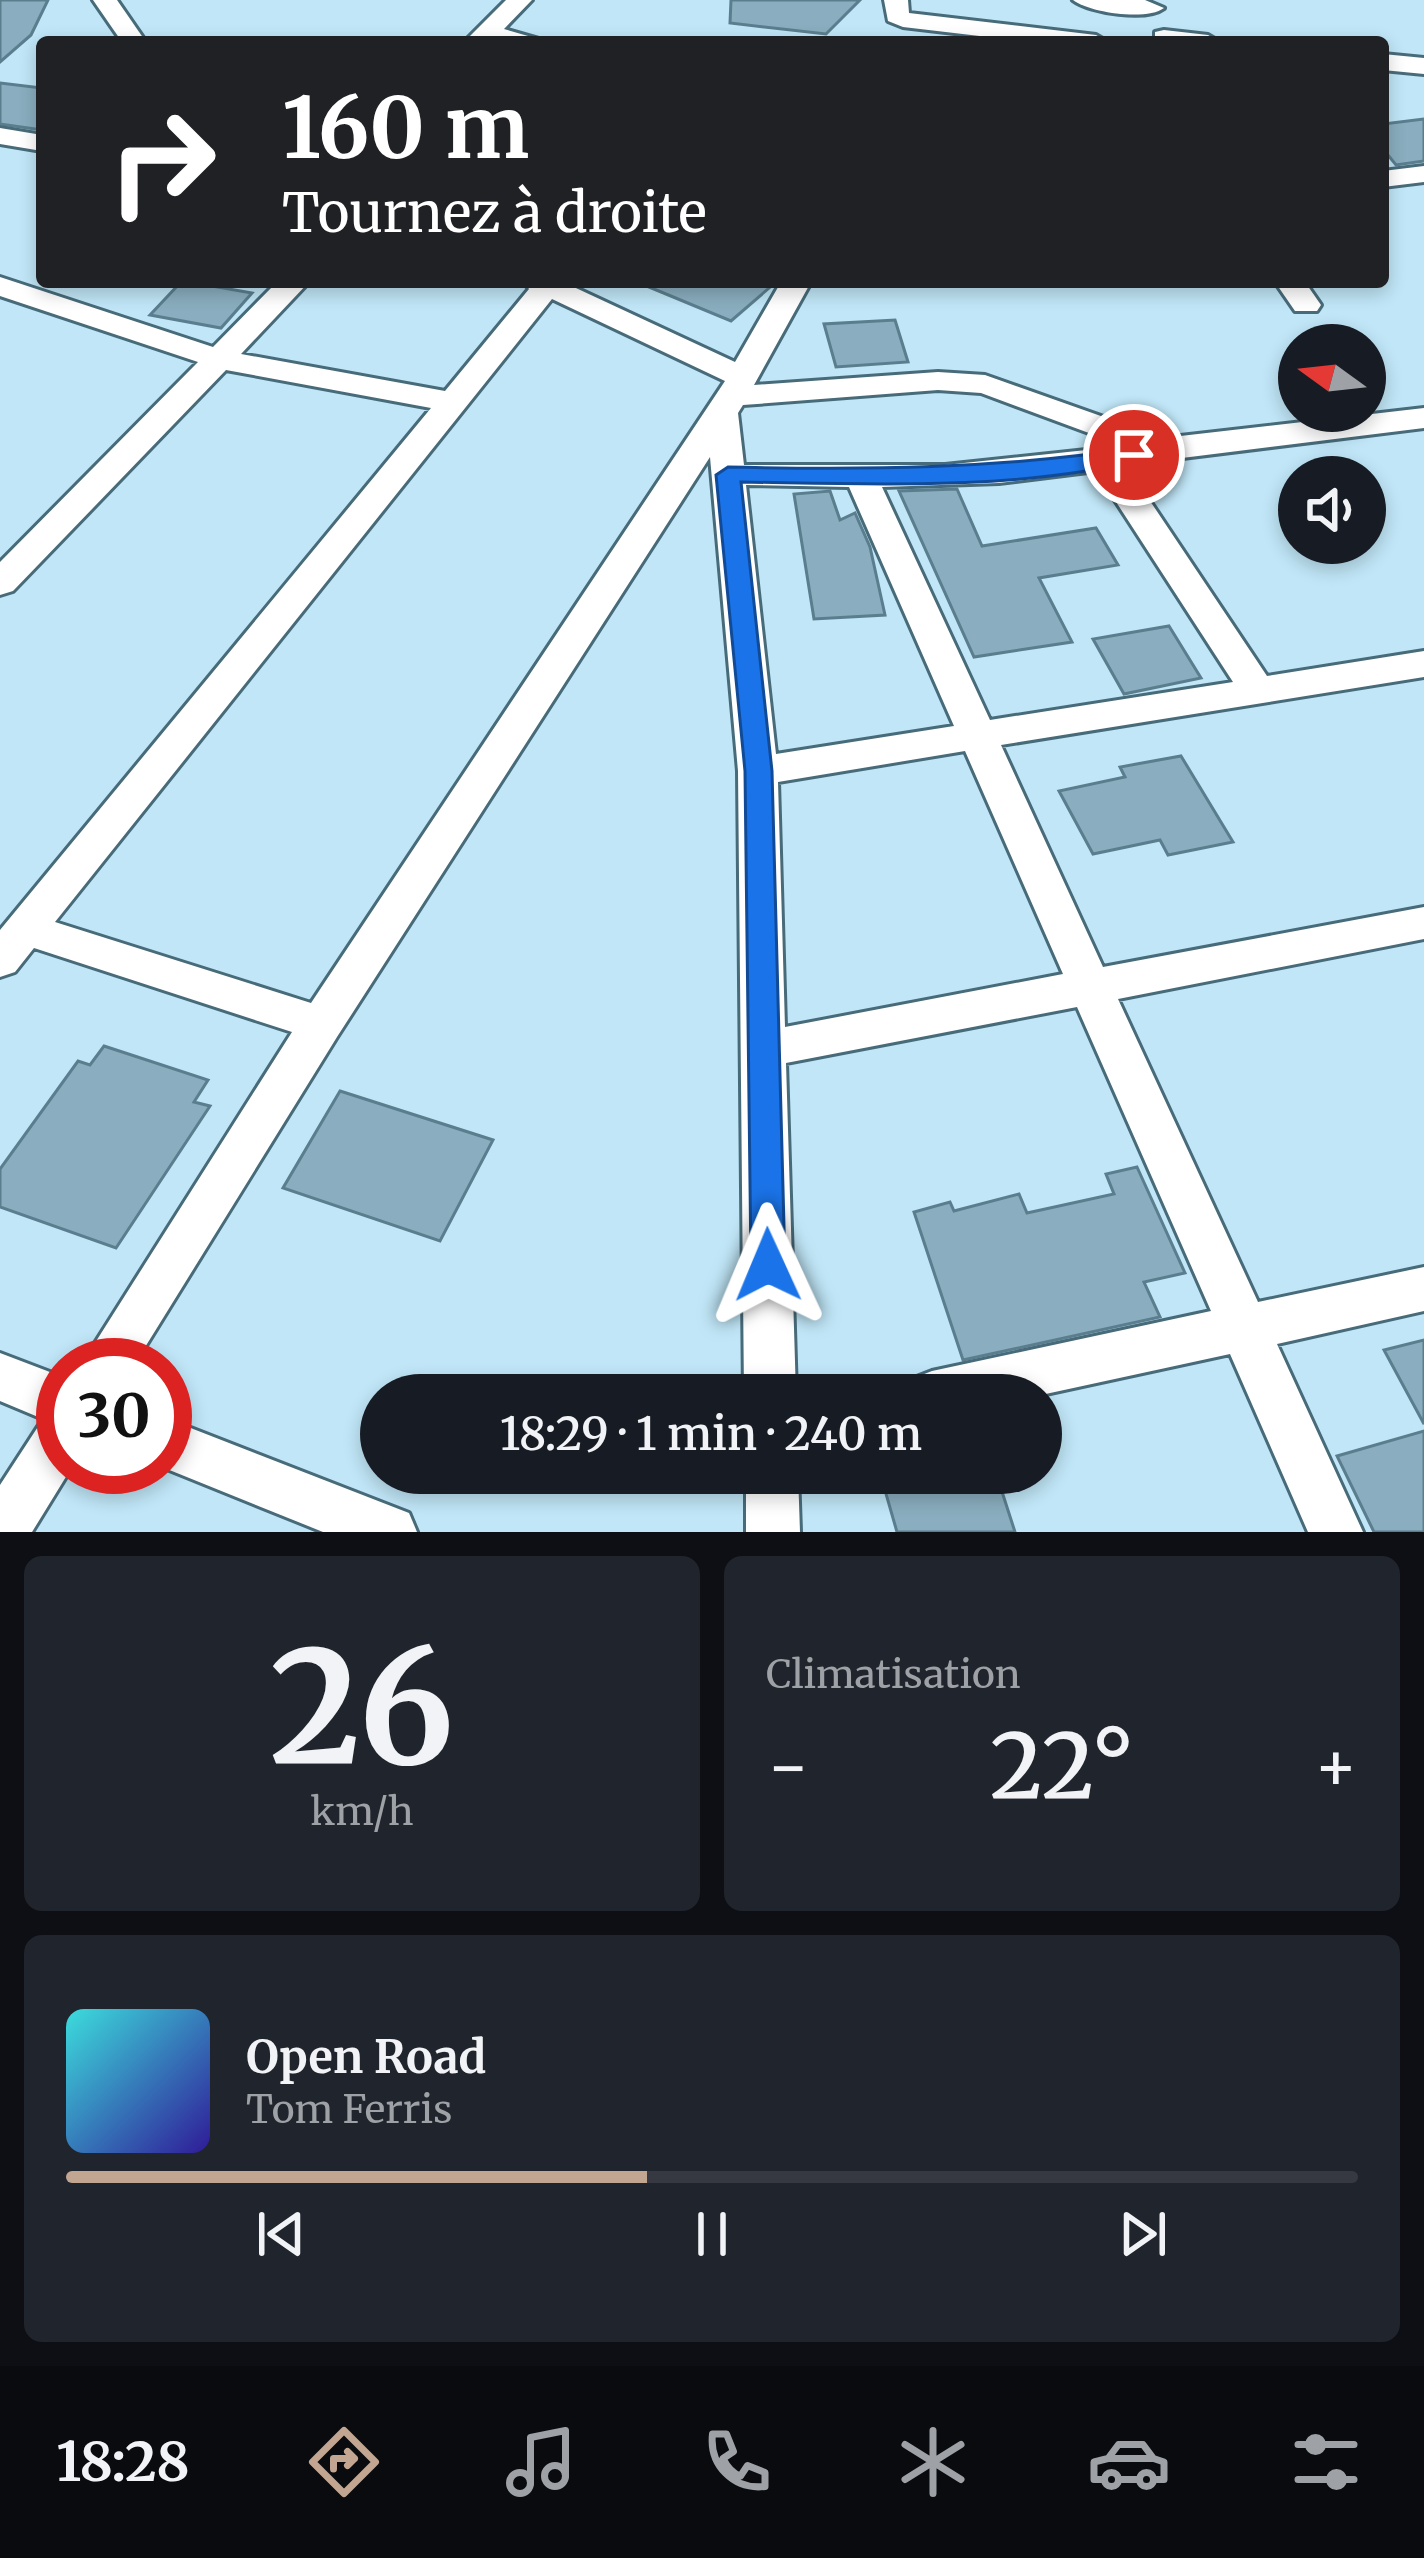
<!DOCTYPE html>
<html lang="fr">
<head>
<meta charset="utf-8">
<style>
  body { margin:0; font-family:Merriweather,serif; background:#20242c; color:#f1f3f6; height:100vh; display:flex; flex-direction:column; font-size:45px; white-space:nowrap }
  * { box-sizing:border-box; margin:0 }
  p { font-size:39px; color:#9ea1a6 }
  .icon { flex:none; width:66px; height:66px; fill:none; stroke:currentColor; stroke-width:2; stroke-linecap:round; stroke-linejoin:round }
  .map { position:relative; height:1532px; overflow:hidden }
  .drawer { display:flex; flex-direction:column; gap:24px; padding:24px; background:#0d0f14; flex:1 }
  .drawer>* { flex:none }
  .top-card { position:absolute; left:36px; top:36px; width:1353px; height:252px; border-radius:12px; box-shadow:0 6px 18px #0003; background:#202124; color:#fff; overflow:hidden }
  .needle { width:78px; rotate:285deg }
  .fabs { position:absolute; left:1278px; top:324px; display:grid; gap:24px }
  .fabs a { display:grid; place-items:center; width:108px; height:108px; border-radius:50%; background:#171b24; box-shadow:0 6px 18px #0003; font-size:60px }
  .speed { position:absolute; left:36px; top:1338px; display:flex; gap:24px; font-size:60px; font-weight:700; text-align:center }
  .speed>* { display:grid; place-content:center; width:156px; height:156px; border-radius:50%; background:#171b24; box-shadow:0 6px 18px #0003; line-height:1 }
  .speed .limit { border:18px solid #d22; background:#fff; color:#111 }
  .pin { position:absolute; display:grid; place-items:center; width:102px; height:102px; color:#fff; margin:-51px; border:6px solid #fff; border-radius:50%; box-shadow:0 3px 12px #0007 }
  .me { position:absolute; width:132px; margin:-66px; rotate:359deg; stroke-linejoin:round; filter:drop-shadow(0 0 9px #0008) }
  .turn { display:flex; align-items:center; gap:42px; height:252px; padding:0 48px; font-size:54px }
  .turn .icon { width:156px; height:156px; stroke-width:2.5 }
  .turn b { display:block; font-size:84px; line-height:102px }
  .big { font-size:90px; font-weight:600; line-height:1.1 }
  .drawer .widget { flex:1; display:flex; flex-direction:column; justify-content:center; gap:18px; min-width:0; padding:0 42px; border-radius:18px; background:#20242c }
  .drawer .dial { align-items:center; gap:0 }
  .dial b { font-size:156px; line-height:1 }
  .song { display:flex; align-items:center; gap:36px }
  .cover { width:144px; height:144px; border-radius:18px; background:linear-gradient(135deg,hsl(180 70% 55%),hsl(250 70% 35%)) }
  .played { height:12px; border-radius:6px; background:linear-gradient(90deg,#c2a692 45%,#363941 45%) }
  .keys { display:flex; justify-content:space-around; direction:ltr }
  .heat { display:flex; justify-content:space-between; align-items:center; font-size:66px; direction:ltr }
  .drawer .tiles { flex:1; display:grid; gap:24px; grid-template-columns:1fr 1fr }
  .widget:last-child { grid-column:span 2 }
  .trip { position:absolute; left:360px; top:1374px; width:702px; height:120px; border-radius:60px; background:#171b24; box-shadow:0 6px 18px #0003; font-weight:600; line-height:120px; text-align:center }
  .dock { display:flex; height:192px; justify-content:space-around; align-items:center; background:#090b0e; color:#9ea1a6 }
  .dock .icon { width:84px; height:84px }
  .dock .active { color:#c2a692 }
  .dock b { font-size:54px; color:#f1f3f6 }
  .map>svg:first-child { display:block }
  .building { fill:#8aaebf; stroke:#5b7e8e; stroke-width:3 }
  .lines { fill:none; stroke-linecap:round; stroke-linejoin:round }
  .street-casing { stroke:#486b7a; stroke-width:6 }
  .street { fill:#fff; fill-rule:evenodd }
  .route { fill:#1a73e8; stroke:#114b97; stroke-width:3 }
</style>
</head>
<body>
<div class="map">
<svg width="1424" height="1532" viewBox="0 0 1424 1532">
  <rect width="100%" height="100%" fill="#c0e6f7"/>
  <g class="building">
    <polygon points="0,0 48,0 31,35 0,62"/>
    <polygon points="731,0 860,0 826,34 730,23"/>
    <polygon points="0,83 42,88 42,130 0,124"/>
    <polygon points="1424,119 1424,161 1396,165 1383,149 1383,124"/>
    <polygon points="181,282 189,282 252,293 221,328 150,315"/>
    <polygon points="637,282 776,282 731,321"/>
    <polygon points="895,320 908,362 836,367 824,324"/>
    <polygon points="957,489 982,546 1096,528 1118,565 1039,578 1072,642 974,657 899,491"/>
    <polygon points="830,491 840,520 855,513 870,547 885,615 814,619 794,494"/>
    <polygon points="1169,626 1201,678 1124,694 1093,639"/>
    <polygon points="1181,756 1233,842 1168,855 1160,840 1093,854 1059,791 1125,777 1120,767"/>
    <polygon points="104,1046 208,1080 194,1102 210,1106 116,1248 0,1207 0,1169 78,1061 90,1065"/>
    <polygon points="340,1091 493,1140 440,1241 283,1188"/>
    <polygon points="1137,1167 1185,1273 1144,1282 1160,1317 963,1360 914,1212 950,1202 954,1211 1019,1194 1027,1213 1114,1194 1106,1174"/>
    <polygon points="1424,1340 1424,1424 1384,1350"/>
    <polygon points="1424,1431 1424,1532 1374,1532 1337,1456"/>
    <polygon points="880,1473 996,1473 1015,1532 897,1532"/>
  </g>
  <g class="lines">
    <defs>
      <g id="street">
        <polygon points="93,0 117,0 146,42 122,42"/>
        <polygon points="506,0 532,0 504,29 549,42 464,42"/>
        <polygon points="884,0 908,0 909,13 1096,35 1108,42 1031,42 903,27 888,21"/>
        <path d="M 1073,0 L 1145,0 L 1164,8 C 1147,21 1090,13 1073,0 Z"/>
        <polygon points="1164,30 1208,35 1220,42 1155,42 1155,32"/>
        <polygon points="1383,54 1424,58 1424,74 1383,70"/>
        <polygon points="0,128 42,135 42,151 0,144"/>
        <polygon points="1424,166 1424,182 1383,187 1383,171"/>
        <path d="M 0,277 L 213,347 L 277,282 L 309,282 L 241,354 L 445,391 L 529,289 L 524,282 L 563,282 L 735,362 L 781,282 L 811,282 L 754,385 L 938,372 L 985,375 L 1163,438 L 1424,408 L 1424,428 L 1126,465 L 1267,676 L 1424,651 L 1424,677 L 1001,745 L 1103,967 L 1424,907 L 1424,939 L 1118,999 L 1258,1302 L 1424,1267 L 1424,1311 L 1277,1344 L 1363,1532 L 1308,1532 L 1230,1354 L 1041,1395 L 906,1395 L 914,1378 L 932,1371 L 1211,1311 L 1077,1007 L 786,1063 L 796,1395 L 744,1395 L 738,771 L 710,457 L 337,1037 L 134,1365 L 81,1365 L 292,1032 L 34,948 L 15,972 L 0,977 L 0,930 L 431,408 L 226,370 L 13,591 L 0,595 L 0,562 L 198,362 L 0,296 ZM 552,299 L 725,381 L 311,1003 L 55,922 ZM 938,390 L 981,393 L 1124,446 L 945,465 L 744,465 L 738,413 L 743,405 ZM 1096,471 L 1233,682 L 990,720 L 882,487 L 999,483 ZM 746,485 L 849,487 L 954,726 L 776,754 ZM 965,751 L 1063,974 L 785,1027 L 778,782 Z"/>
        <polygon points="1275,282 1305,282 1321,305 1317,311 1295,311"/>
        <polygon points="0,1353 63,1377 63,1467 72,1467 32,1532 0,1532 0,1485 43,1419 0,1401"/>
        <polygon points="165,1418 409,1513 417,1532 323,1532 162,1467"/>
        <polygon points="746,1473 798,1473 800,1532 746,1532"/>
      </g>
    </defs>
    <use href="#street" class="street-casing"/>
    <use href="#street" class="street"/>
  </g>
  <path class="route" d="M 1134,448 L 1142,450 L 1142,460 C 1013,491 872,484 741,482 L 772,771 L 785,1265 L 780,1276 L 768,1281 L 756,1276 L 751,1265 L 745,771 L 716,475 L 728,467 C 864,470 999,469 1134,448 Z"/>
</svg>
<div class="fabs">
<a><svg class="needle" viewBox="-14 -14 28 28"><path d="M0-13l5 13h-10z" fill="#e53935"/><path d="M0 13l5-13h-10z" fill="#9ea1a6"/></svg></a>
<a><svg class="icon" aria-label="sound" viewBox="0 0 24 24"><path d="M4 9h4l5-4v14l-5-4H4zM17 9q2 3 0 6"/></svg></a>
</div>
<div class="speed"><div class="limit">30</div></div>
<div class="pin" style="left:1134px;top:455px;background:#d93025"><svg class="icon" aria-label="arrive" viewBox="0 0 24 24"><path d="M6 21V4h12l-3 4 3 4H6"/></svg></div>
<svg class="me" style="left:768px;top:1265px" viewBox="-20 -20 40 40"><path d="M0-17L14 15 0 8-14 15z" fill="#1a73e8" stroke="#fff" stroke-width="4"/></svg>
<div class="trip">18:29 · 1 min · 240 m</div>
<div class="top-card">
<div class="turn"><svg class="icon" aria-label="right" viewBox="0 0 24 24"><path d="M7 20v-9h11M14 6l5 5-5 5"/></svg><div><b>160 m</b>Tournez à droite</div></div>
</div>
</div>
<section class="drawer">
<div class="tiles">
<div class="widget dial"><b>26</b><p>km/h</p></div>
<div class="widget"><p>Climatisation</p>
<div class="heat"><a>−</a><b class="big">22°</b><a>+</a></div>
</div>
<div class="widget">
<div class="song"><i class="cover"></i><div><b>Open Road</b><p>Tom Ferris</p></div></div>
<div class="played"></div>
<div class="keys"><svg class="icon" aria-label="previous" viewBox="0 0 24 24"><path d="M18 5L8 12l10 7zM5 5v14"/></svg><svg class="icon" aria-label="pause" viewBox="0 0 24 24"><path d="M8 5v14M16 5v14"/></svg><svg class="icon" aria-label="next" viewBox="0 0 24 24"><path d="M6 5l10 7-10 7zM19 5v14"/></svg></div>
</div>
</div>
</section>
<nav class="dock">
<b>18:28</b>
<svg class="icon active" aria-label="directions" viewBox="0 0 24 24"><path d="M12 3l9 9-9 9-9-9zM9 14v-3h6M13 9l2 2-2 2"/></svg>
<svg class="icon" aria-label="music" viewBox="0 0 24 24"><path d="M9 18V5l10-2v13"/><circle cx="6" cy="18" r="3"/><circle cx="16" cy="16" r="3"/></svg>
<svg class="icon" aria-label="phone" viewBox="0 0 24 24"><path d="M5 4h4l2 5-3 2q2 4 5 5l2-3 5 2v4C11 20 4 13 5 4z"/></svg>
<svg class="icon" aria-label="climate" viewBox="0 0 24 24"><path d="M12 3v18M4 7l16 10M4 17L20 7"/></svg>
<svg class="icon" aria-label="car" viewBox="0 0 24 24"><path d="M5 17H2v-5l4-1 3-4h7l3 4 3 1v5h-3M9 17h6M6 11h13"/><circle cx="7" cy="17" r="2"/><circle cx="17" cy="17" r="2"/></svg>
<svg class="icon" aria-label="filters" viewBox="0 0 24 24"><path d="M4 7h16M4 17h16"/><circle cx="9" cy="7" r="2"/><circle cx="15" cy="17" r="2"/></svg>
</nav>
</body>
</html>
